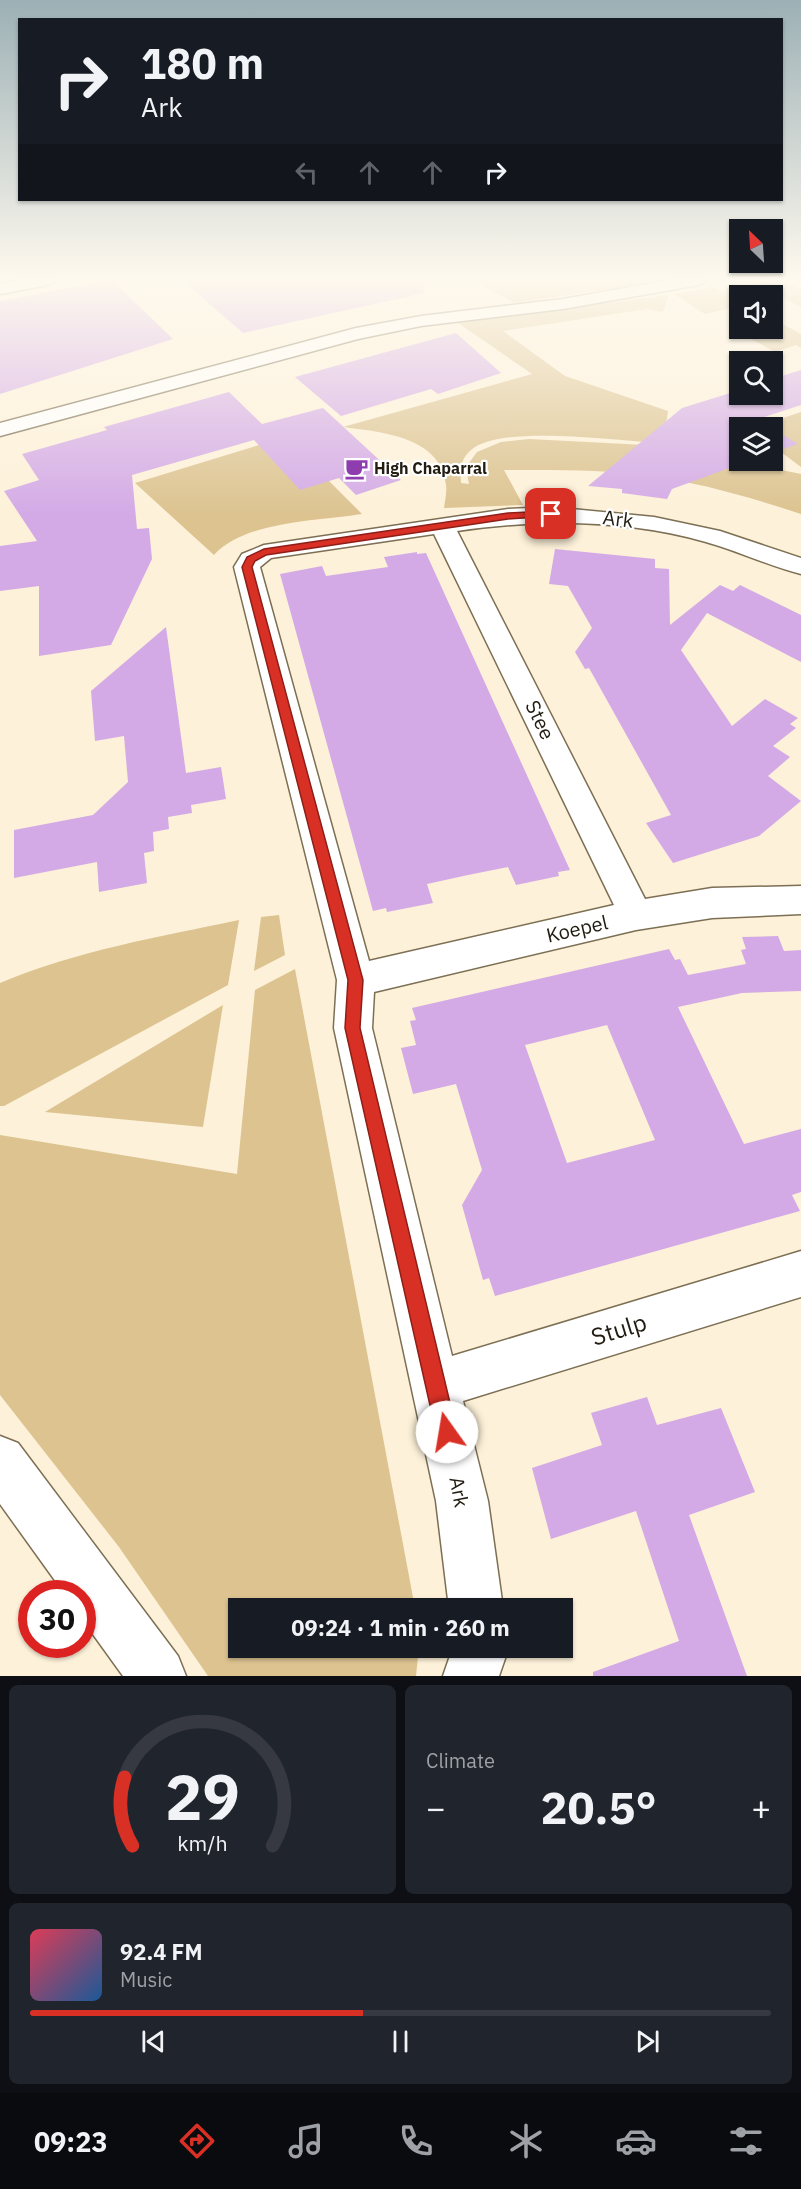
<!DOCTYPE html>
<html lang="en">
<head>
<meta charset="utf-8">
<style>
  body { margin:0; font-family:"IBM Plex Sans",sans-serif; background:#20242c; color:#f1f3f6; height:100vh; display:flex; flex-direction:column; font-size:22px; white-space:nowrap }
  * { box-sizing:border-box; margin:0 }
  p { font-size:20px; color:#9ea1a6 }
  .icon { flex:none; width:33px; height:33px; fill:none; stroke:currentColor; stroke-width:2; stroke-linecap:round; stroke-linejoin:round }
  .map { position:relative; height:1676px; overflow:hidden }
  .drawer { display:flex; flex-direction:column; gap:9px; padding:9px; background:#0d0f14; flex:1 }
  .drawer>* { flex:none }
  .banner { position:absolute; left:18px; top:18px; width:765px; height:183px; border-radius:0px; box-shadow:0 2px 4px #0004; background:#171b24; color:#f1f3f6; overflow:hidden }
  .needle { width:39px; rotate:335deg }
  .buttons { position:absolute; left:729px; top:219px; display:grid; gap:12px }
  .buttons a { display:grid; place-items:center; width:54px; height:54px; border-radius:0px; background:#171b24; box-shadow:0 2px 4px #0004; font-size:30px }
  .speed { position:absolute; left:18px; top:1580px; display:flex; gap:12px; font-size:30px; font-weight:700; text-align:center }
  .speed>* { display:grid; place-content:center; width:78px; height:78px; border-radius:50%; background:#171b24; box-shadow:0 2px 4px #0004; line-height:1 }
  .speed .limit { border:9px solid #d22; background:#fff; color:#111 }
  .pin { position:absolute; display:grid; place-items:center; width:51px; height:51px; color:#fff; margin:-26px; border-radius:12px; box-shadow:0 3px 9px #0006 }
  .me { position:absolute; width:66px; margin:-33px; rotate:347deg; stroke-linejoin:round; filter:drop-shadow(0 0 4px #0008) }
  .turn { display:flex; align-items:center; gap:21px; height:126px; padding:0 24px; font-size:27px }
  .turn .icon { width:78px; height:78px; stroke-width:2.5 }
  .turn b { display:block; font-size:42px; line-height:51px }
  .lanes { display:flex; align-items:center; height:57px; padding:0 24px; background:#0003; justify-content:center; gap:30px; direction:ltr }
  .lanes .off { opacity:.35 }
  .big { font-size:45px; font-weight:700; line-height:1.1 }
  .drawer .widget { flex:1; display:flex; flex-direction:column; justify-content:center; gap:9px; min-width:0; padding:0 21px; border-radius:9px; background:#20242c }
  .drawer .dial { align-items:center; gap:0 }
  .dial svg { height:156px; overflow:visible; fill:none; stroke:#363941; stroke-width:7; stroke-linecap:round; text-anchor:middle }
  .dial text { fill:#f1f3f6; stroke:none }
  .song { display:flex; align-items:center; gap:18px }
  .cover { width:72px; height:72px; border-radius:9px; background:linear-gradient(135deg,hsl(350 70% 55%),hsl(210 70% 35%)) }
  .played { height:6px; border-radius:3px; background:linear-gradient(90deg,#d93025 45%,#363941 45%) }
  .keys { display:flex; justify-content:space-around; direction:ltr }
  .heat { display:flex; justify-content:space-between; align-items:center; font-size:33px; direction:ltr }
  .drawer .tiles { flex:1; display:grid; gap:9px; grid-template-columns:1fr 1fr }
  .widget:last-child { grid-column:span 2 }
  .trip { position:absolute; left:228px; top:1598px; width:345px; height:60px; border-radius:0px; background:#171b24; box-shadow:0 2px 4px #0004; font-weight:700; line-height:60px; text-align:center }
  .menu { display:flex; height:96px; justify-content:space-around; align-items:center; background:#090b0e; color:#9ea1a6 }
  .menu .icon { width:42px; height:42px }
  .menu .active { color:#d93025 }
  .menu b { font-size:27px; color:#f1f3f6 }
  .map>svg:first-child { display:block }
  .green { fill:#dcc390 }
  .building { fill:#d3aae6; fill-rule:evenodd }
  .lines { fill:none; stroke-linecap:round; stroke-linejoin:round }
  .minor-casing { stroke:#7c6f53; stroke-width:3 }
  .minor { fill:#fff; fill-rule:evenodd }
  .route { fill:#d93025; stroke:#8d1f18; stroke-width:1.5 }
  .labels { text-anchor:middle; stroke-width:4.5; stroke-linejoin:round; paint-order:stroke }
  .far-poi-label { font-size:16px; font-weight:bold; fill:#221c11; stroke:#fff; text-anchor:start }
  .street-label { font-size:20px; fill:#221c11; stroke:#fff }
  .near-street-label { font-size:24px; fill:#221c11; stroke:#fff }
</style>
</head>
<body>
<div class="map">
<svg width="801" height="1676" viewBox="0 0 801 1676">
  <rect width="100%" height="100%" fill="#fdf1d9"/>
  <g class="green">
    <polygon points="472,280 671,280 514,303"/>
    <polygon points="789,280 785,281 801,290 801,307 749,281"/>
    <polygon points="714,287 739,301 739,315 728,309 705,314 674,294"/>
    <path d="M 669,295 L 663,312 L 647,309 L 503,331 L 565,376 L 668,411 L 666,426 L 648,442 C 609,440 500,425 471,450 C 460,459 460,471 461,483 L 469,484 L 466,467 L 477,452 L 501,442 L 529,439 L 665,446 L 801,474 L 801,514 C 752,498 702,483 650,476 C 602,469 552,470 504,470 L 523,505 L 444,508 C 445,501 447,492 446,485 C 441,436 380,432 343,427 L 532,374 L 458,323 Z"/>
    <polygon points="773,319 801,334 801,348 796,345 775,352 735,330 772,328"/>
    <polygon points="801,412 801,467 773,446 772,428 753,428"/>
    <path d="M 285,437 L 362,514 C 317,521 245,521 214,555 L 135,483 Z"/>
    <polygon points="279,915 285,955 254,971 261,917"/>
    <path d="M 239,920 L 228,985 L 4,1106 L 0,1106 L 0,983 C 76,951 158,937 239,920 Z"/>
    <polygon points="295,969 415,1608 238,1608 238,1647 419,1647 416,1676 208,1676 119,1547 0,1395 0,1135 237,1174 255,990"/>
    <polygon points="223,1005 203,1127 45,1112"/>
  </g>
  <g class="building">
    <polygon points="112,280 173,339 0,394 0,301"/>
    <polygon points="182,280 422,280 424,293 243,333"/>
    <polygon points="456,333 501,373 438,394 431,389 341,416 295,377"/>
    <polygon points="801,370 801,405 758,419 771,428 740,428 740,460 751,460 672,489 667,499 622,493 622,489 588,486 682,408 740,390 740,394 772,394 772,379"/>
    <polygon points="229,392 262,424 323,408 401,480 356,495 339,478 300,490 254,440 132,475 137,529 149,528 152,559 111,645 39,656 39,586 0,591 0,546 37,541 4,491 39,480 22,454 107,430 104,427"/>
    <polygon points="772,428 798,444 772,453"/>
    <polygon points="555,549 655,559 655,568 669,569 670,625 720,585 733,591 740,585 801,615 801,662 707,613 681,650 732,726 765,699 798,718 790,724 796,728 773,746 790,757 768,776 801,801 759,836 673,863 646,823 671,815 589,668 585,669 575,652 592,628 568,586 549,584"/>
    <polygon points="417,552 417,554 426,553 570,870 558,872 559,876 516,885 508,867 468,875 427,884 433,903 387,912 386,908 373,911 280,574 322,566 326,576 388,567 384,557"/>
    <polygon points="166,627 186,773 221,767 226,799 191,805 192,813 168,817 169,829 153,832 154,851 144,853 147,883 99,892 97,862 14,878 14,830 93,815 128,782 124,736 95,741 91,691"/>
    <path d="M 778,936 L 784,951 L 801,950 L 801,991 L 742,993 L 678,1007 L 744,1144 L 801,1129 L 801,1192 L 792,1195 L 800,1211 L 495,1296 L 489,1278 L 483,1280 L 462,1205 L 482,1170 L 456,1084 L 413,1094 L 401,1048 L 416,1045 L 410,1021 L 416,1020 L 412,1008 L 669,949 L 675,960 L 680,959 L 688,975 L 746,964 L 741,950 L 746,949 L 742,937 ZM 607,1025 L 655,1140 L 567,1163 L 525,1045 Z"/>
    <polygon points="647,1397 657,1425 721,1408 755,1492 689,1515 747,1676 593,1676 593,1672 679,1641 636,1511 551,1539 532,1468 602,1445 591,1413"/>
  </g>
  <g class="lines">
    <defs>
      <g id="minor">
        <polygon points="21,280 58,280 49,285 0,294 0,284"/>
        <polygon points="670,280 708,280 699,285 563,309 421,326 358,339 0,436 0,423 356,328 421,316 563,299"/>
        <path d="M 551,507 L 654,517 L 720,531 L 801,558 L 801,574 C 769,566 738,551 706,542 C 625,519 539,519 457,531 L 645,899 L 712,888 L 801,886 L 801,914 L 712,918 L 636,930 L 374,992 L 372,1028 L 452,1356 L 801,1251 L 801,1297 L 463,1401 L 488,1501 L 503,1608 L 449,1608 L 436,1501 L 334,1028 L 337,980 L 234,567 L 242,554 L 264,545 L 508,509 ZM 434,534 L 614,905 L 369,961 L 260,567 L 271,558 Z"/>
        <polygon points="0,1436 18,1443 178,1656 186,1676 123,1676 82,1619 82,1593 64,1593 0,1504"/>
        <polygon points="453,1647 509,1647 499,1676 443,1676"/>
      </g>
    </defs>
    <use href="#minor" class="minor-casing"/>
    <use href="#minor" class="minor"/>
  </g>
  <linearGradient id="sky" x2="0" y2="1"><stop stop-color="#9cb0b5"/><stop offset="0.54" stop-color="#fef9ee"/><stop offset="1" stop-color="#fef9ee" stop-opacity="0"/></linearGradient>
  <rect width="801" height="515" fill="url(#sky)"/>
  <polygon class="route" points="551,511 556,514 554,516 508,519 266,555 255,561 252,567 363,980 360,1028 457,1432 454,1439 447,1442 439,1439 436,1432 345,1028 348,980 242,567 247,557 264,549 508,513"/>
  <defs>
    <symbol id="cafe-bare" viewBox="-9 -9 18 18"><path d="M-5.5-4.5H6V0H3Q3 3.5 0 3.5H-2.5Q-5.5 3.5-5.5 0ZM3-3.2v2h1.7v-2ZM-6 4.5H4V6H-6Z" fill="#8d3dad" stroke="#fff" stroke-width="2.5" paint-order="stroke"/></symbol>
  </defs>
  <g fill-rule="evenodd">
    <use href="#cafe-bare" x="340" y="452" width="33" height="33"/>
  </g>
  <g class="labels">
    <g class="far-poi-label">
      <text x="374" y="474">High Chaparral</text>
    </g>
    <g class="street-label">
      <text transform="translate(618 519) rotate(7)" y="7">Ark</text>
      <text transform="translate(540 720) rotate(64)" y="7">Stee</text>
      <text transform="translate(577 929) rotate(-13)" y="7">Koepel</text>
      <text transform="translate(459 1492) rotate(79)" y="7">Ark</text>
    </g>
    <g class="near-street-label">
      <text transform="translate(619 1330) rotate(-17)" y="8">Stulp</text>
    </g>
  </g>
</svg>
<div class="buttons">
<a><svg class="needle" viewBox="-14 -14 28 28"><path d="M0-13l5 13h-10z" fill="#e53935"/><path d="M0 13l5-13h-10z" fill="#9ea1a6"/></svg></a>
<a><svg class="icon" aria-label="sound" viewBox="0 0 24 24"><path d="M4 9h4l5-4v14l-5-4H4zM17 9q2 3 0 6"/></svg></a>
<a><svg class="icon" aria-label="search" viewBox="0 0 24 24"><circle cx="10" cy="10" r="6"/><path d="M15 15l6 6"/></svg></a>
<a><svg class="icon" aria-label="layers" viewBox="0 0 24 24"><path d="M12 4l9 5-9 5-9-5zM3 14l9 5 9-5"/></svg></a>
</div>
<div class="speed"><div class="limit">30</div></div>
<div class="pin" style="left:551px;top:514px;background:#d93025"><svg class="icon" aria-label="arrive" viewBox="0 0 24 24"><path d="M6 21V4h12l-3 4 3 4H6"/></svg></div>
<svg class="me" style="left:447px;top:1432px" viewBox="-20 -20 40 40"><circle r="19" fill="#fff"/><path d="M0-13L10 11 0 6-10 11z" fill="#d93025"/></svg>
<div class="trip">09:24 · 1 min · 260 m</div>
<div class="banner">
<div class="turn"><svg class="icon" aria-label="right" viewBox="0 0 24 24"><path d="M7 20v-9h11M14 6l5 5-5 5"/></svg><div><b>180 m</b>Ark</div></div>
<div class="lanes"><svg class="icon off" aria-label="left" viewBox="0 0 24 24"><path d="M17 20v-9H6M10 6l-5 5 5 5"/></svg><svg class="icon off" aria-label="ahead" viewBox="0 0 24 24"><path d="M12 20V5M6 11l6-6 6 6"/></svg><svg class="icon off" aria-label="ahead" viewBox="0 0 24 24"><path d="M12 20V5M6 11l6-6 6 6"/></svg><svg class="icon" aria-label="right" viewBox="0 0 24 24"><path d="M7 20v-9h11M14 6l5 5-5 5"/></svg></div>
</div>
</div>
<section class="drawer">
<div class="tiles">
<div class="widget dial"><svg viewBox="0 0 100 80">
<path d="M14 69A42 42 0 1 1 86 69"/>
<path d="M14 69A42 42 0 0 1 10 34" stroke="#d93025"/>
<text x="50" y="56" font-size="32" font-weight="700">29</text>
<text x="50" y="72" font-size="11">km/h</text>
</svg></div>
<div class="widget"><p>Climate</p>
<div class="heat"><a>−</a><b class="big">20.5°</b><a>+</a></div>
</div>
<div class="widget">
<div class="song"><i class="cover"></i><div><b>92.4 FM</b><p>Music</p></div></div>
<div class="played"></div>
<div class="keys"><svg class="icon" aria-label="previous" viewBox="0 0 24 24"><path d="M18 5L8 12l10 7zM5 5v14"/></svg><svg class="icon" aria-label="pause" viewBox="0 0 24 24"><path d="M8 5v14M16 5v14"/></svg><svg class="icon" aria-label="next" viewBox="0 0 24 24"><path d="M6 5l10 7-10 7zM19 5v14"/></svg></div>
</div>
</div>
</section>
<nav class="menu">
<b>09:23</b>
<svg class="icon active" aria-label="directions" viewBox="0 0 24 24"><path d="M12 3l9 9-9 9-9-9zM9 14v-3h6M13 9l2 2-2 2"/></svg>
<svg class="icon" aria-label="music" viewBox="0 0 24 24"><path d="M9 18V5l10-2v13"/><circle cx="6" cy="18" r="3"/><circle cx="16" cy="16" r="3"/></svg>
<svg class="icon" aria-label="phone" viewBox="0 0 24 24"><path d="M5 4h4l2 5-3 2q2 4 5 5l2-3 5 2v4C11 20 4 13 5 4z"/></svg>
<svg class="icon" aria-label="climate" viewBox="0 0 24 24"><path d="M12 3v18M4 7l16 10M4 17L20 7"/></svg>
<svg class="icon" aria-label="car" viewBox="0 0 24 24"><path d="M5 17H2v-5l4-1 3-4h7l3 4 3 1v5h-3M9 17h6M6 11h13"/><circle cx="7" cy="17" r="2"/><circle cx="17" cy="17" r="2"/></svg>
<svg class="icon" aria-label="filters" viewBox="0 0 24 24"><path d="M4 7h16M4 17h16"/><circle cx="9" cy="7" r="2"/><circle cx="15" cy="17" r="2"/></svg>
</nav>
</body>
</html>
